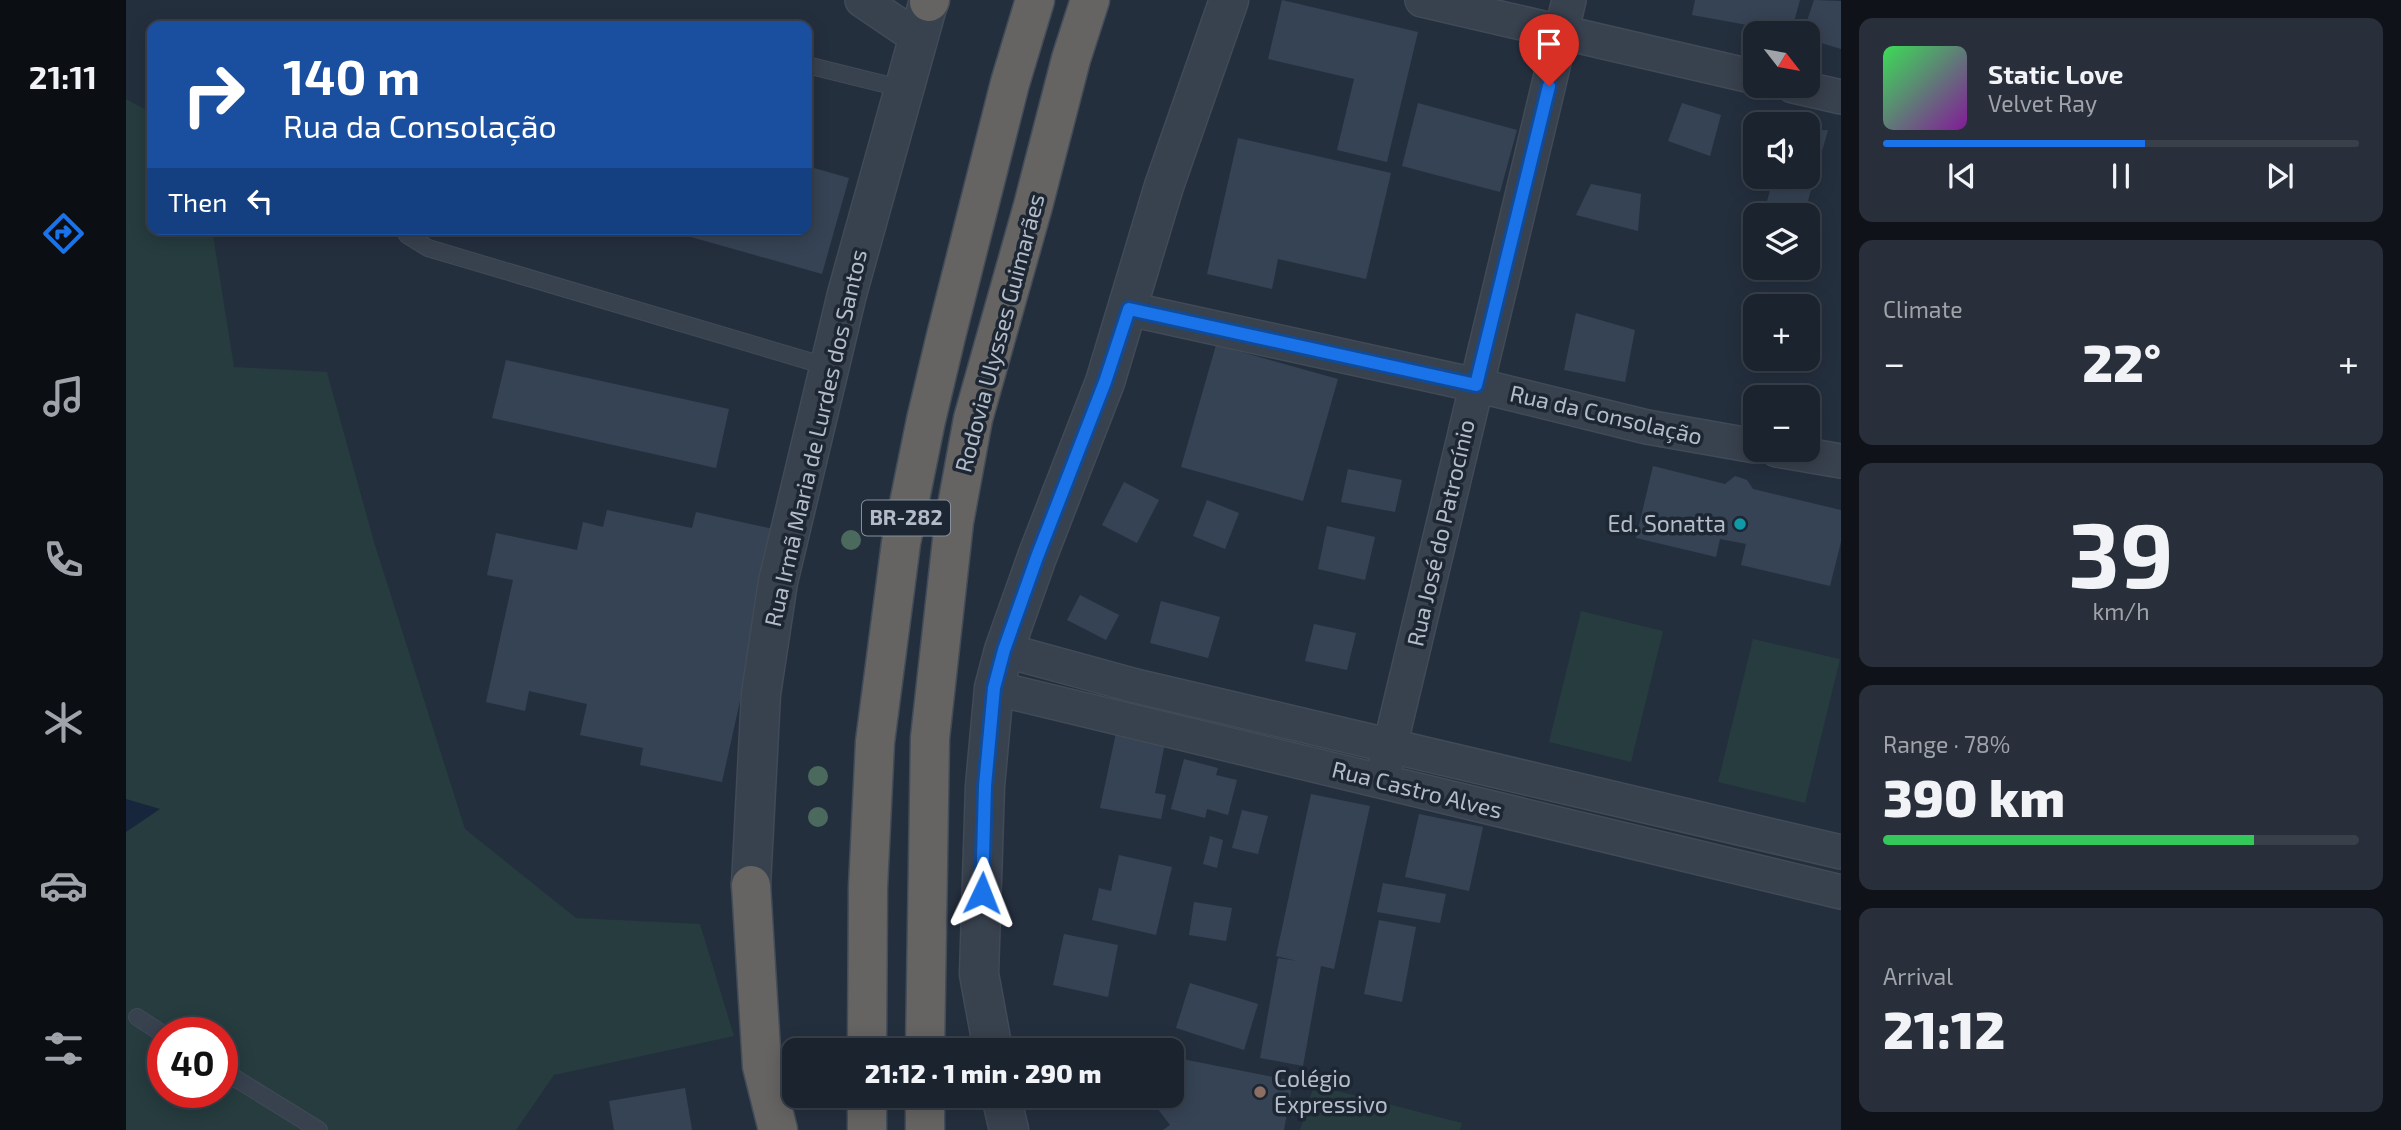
<!DOCTYPE html>
<html lang="en">
<head>
<meta charset="utf-8">
<style>
  body { margin:0; font-family:"Exo 2",sans-serif; background:#282f3a; color:#f1f3f6; height:100vh; display:flex; flex-direction:column; font-size:26px; white-space:nowrap }
  * { box-sizing:border-box; margin:0 }
  p { font-size:23px; color:#a0a4aa }
  .icon { flex:none; width:38px; height:38px; fill:none; stroke:currentColor; stroke-width:2; stroke-linecap:round; stroke-linejoin:round }
  .map { position:relative; flex:1; overflow:hidden }
  .drawer { display:flex; flex-direction:column; gap:18px; padding:18px; background:#0f1319; width:560px }
  .drawer>* { flex:none }
  .top-card { position:absolute; left:21px; top:21px; width:665px; height:214px; border-radius:14px; box-shadow:0 4px 18px #0003,0 0 0 2px #39404a; background:#1a4fa0; color:#fff; overflow:hidden }
  .needle { width:46px; rotate:121deg }
  .buttons { position:absolute; left:1617px; top:21px; display:grid; gap:14px }
  .buttons a { display:grid; place-items:center; width:77px; height:77px; border-radius:14px; background:#1b232e; box-shadow:0 4px 18px #0003,0 0 0 2px #39404a; font-size:35px }
  .speed { position:absolute; left:21px; top:1017px; display:flex; gap:14px; font-size:35px; font-weight:700; text-align:center }
  .speed>* { display:grid; place-content:center; width:91px; height:91px; border-radius:50%; background:#1b232e; box-shadow:0 4px 18px #0003,0 0 0 2px #39404a; line-height:1 }
  .speed .limit { border:10px solid #d22; background:#fff; color:#111 }
  .pin { position:absolute; display:grid; place-items:center; width:60px; height:60px; color:#fff; margin:-72px -30px; border-radius:50% 50% 50% 0; rotate:-45deg; box-shadow:0 0 7px #0007 }
  .pin .icon { rotate:45deg }
  .me { position:absolute; width:77px; margin:-38px; rotate:2deg; stroke-linejoin:round; filter:drop-shadow(0 0 5px #0008) }
  .turn { display:flex; align-items:center; gap:24px; height:147px; padding:0 21px; font-size:32px }
  .turn .icon { width:91px; height:91px; stroke-width:2.5 }
  .turn b { display:block; font-size:49px; line-height:60px }
  .then { display:flex; align-items:center; height:66px; padding:0 21px; background:#0003; gap:14px; font-size:26px }
  .big { font-size:52px; font-weight:800; line-height:1.1 }
  .drawer .tile { flex:1; display:flex; flex-direction:column; justify-content:center; gap:10px; min-width:0; padding:0 24px; border-radius:14px; background:#282f3a }
  .drawer .dial { align-items:center; gap:0 }
  .dial b { font-size:91px; line-height:1 }
  .song { display:flex; align-items:center; gap:21px }
  .cover { width:84px; height:84px; border-radius:10px; background:linear-gradient(135deg,hsl(130 70% 55%),hsl(290 70% 35%)) }
  .played { height:7px; border-radius:4px; background:linear-gradient(90deg,#1a73e8 55%,#39404a 55%) }
  .keys { display:flex; justify-content:space-around; direction:ltr }
  .heat { display:flex; justify-content:space-between; align-items:center; font-size:38px; direction:ltr }
  .charge { height:10px; border-radius:5px; background:linear-gradient(90deg,#34c759 78%,#39404a 0) }
  .trip { position:absolute; left:656px; top:1038px; width:402px; height:70px; border-radius:14px; background:#1b232e; box-shadow:0 4px 18px #0003,0 0 0 2px #39404a; font-weight:800; line-height:70px; text-align:center }
  main { display:flex; flex:1; min-height:0 }
  .menu { display:flex; flex-direction:column; width:126px; justify-content:space-around; align-items:center; background:#0b0e12; color:#a0a4aa }
  .menu .icon { width:49px; height:49px }
  .menu .active { color:#1a73e8 }
  .menu b { font-size:32px; color:#f1f3f6 }
  .map>svg:first-child { display:block }
  .green { fill:#263c3f; fill-rule:evenodd }
  .water { fill:#17263c }
  .building { fill:#364354 }
  .lines { fill:none; stroke-linecap:round; stroke-linejoin:round }
  .service-casing { stroke:#414a57; stroke-width:18 }
  .minor-casing { stroke:#414a57; stroke-width:36 }
  .tertiary-casing { stroke:#414a57; stroke-width:41 }
  .trunk-casing { stroke:#434c59; stroke-width:41 }
  .service { stroke:#38414e; stroke-width:16 }
  .minor { stroke:#38414e; stroke-width:33 }
  .tertiary { stroke:#38414e; stroke-width:38 }
  .trunk { stroke:#656462; stroke-width:38 }
  .tree { fill:#4b6a5d }
  .route-casing { stroke:#114b97; stroke-width:18 }
  .route { stroke:#1a73e8; stroke-width:12 }
  .culture-dot { fill:#0f9aa8; stroke:#1d2633; stroke-width:2.5 }
  .education-dot { fill:#8d6e63; stroke:#1d2633; stroke-width:2.5 }
  .labels { text-anchor:middle; stroke-width:7; stroke-linejoin:round; paint-order:stroke }
  .shield { fill:#1d2633; stroke:#878f9c; stroke-width:2 }
  .shield-label { font-size:21px; font-weight:bold; fill:#b4bcc9 }
  .street-label { font-size:23px; fill:#b4bcc9; stroke:#1d2633 }
  .poi-label { font-size:23px; fill:#b4bcc9; stroke:#1d2633; text-anchor:end }
</style>
</head>
<body>
<main>
<nav class="menu">
<b>21:11</b>
<svg class="icon active" aria-label="directions" viewBox="0 0 24 24"><path d="M12 3l9 9-9 9-9-9zM9 14v-3h6M13 9l2 2-2 2"/></svg>
<svg class="icon" aria-label="music" viewBox="0 0 24 24"><path d="M9 18V5l10-2v13"/><circle cx="6" cy="18" r="3"/><circle cx="16" cy="16" r="3"/></svg>
<svg class="icon" aria-label="phone" viewBox="0 0 24 24"><path d="M5 4h4l2 5-3 2q2 4 5 5l2-3 5 2v4C11 20 4 13 5 4z"/></svg>
<svg class="icon" aria-label="climate" viewBox="0 0 24 24"><path d="M12 3v18M4 7l16 10M4 17L20 7"/></svg>
<svg class="icon" aria-label="car" viewBox="0 0 24 24"><path d="M5 17H2v-5l4-1 3-4h7l3 4 3 1v5h-3M9 17h6M6 11h13"/><circle cx="7" cy="17" r="2"/><circle cx="17" cy="17" r="2"/></svg>
<svg class="icon" aria-label="filters" viewBox="0 0 24 24"><path d="M4 7h16M4 17h16"/><circle cx="9" cy="7" r="2"/><circle cx="15" cy="17" r="2"/></svg>
</nav>
<div class="map">
<svg width="1715" height="1130" viewBox="0 0 1715 1130">
  <rect width="100%" height="100%" fill="#242f3e"/>
  <g class="green">
    <path d="M 0,99 L 26,113 L 26,229 L 86,229 L 108,367 L 201,372 L 248,542 L 339,829 L 450,918 L 574,924 L 608,1036 L 428,1075 L 390,1130 L 0,1130 ZM 37,1032 L 96,1032 L 96,1092 L 37,1092 Z"/>
    <polygon points="1455,611 1537,631 1505,762 1423,742"/>
    <polygon points="1627,639 1714,659 1679,803 1592,782"/>
    <polygon points="1188,1085 1336,1123 1334,1130 1174,1130"/>
  </g>
  <polygon class="water" points="0,799 34,809 0,832"/>
  <g class="building">
    <polygon points="1156,0 1292,32 1261,162 1211,150 1228,79 1142,59"/>
    <polygon points="1569,0 1674,0 1665,33 1566,15"/>
    <polygon points="1688,0 1715,1 1715,49 1682,39 1682,33 1677,33"/>
    <polygon points="1292,103 1391,130 1374,192 1276,166"/>
    <polygon points="1556,103 1595,115 1584,156 1542,141"/>
    <polygon points="1702,130 1678,215 1654,215 1638,211 1648,177 1682,177 1682,131"/>
    <polygon points="1112,138 1265,173 1240,279 1152,259 1146,289 1081,274"/>
    <polygon points="681,166 723,178 696,274 540,230 681,229"/>
    <polygon points="1465,184 1515,194 1512,231 1450,215"/>
    <polygon points="1450,313 1509,330 1499,382 1438,370"/>
    <polygon points="1090,345 1212,379 1177,501 1055,467"/>
    <polygon points="380,360 603,409 590,468 366,418"/>
    <polygon points="1527,466 1599,484 1609,476 1621,480 1627,489 1715,510 1715,542 1704,586 1615,565 1620,544 1594,539 1590,557 1510,538"/>
    <polygon points="1222,469 1276,480 1269,512 1215,502"/>
    <polygon points="998,482 1033,500 1011,543 976,525"/>
    <polygon points="1081,500 1113,513 1099,549 1067,536"/>
    <polygon points="481,510 566,528 570,512 652,530 596,782 514,765 517,748 454,735 461,704 403,691 399,711 360,702 387,580 361,575 370,533 451,550 457,522 477,527"/>
    <polygon points="1201,526 1249,537 1239,580 1192,569"/>
    <polygon points="954,595 993,615 980,640 941,620"/>
    <polygon points="1035,601 1094,617 1082,658 1024,643"/>
    <polygon points="1188,624 1230,633 1221,670 1179,661"/>
    <polygon points="990,733 1039,743 1029,793 1040,795 1035,819 974,808"/>
    <polygon points="1058,759 1092,768 1090,775 1111,780 1102,815 1081,809 1079,818 1045,809"/>
    <polygon points="1185,794 1244,806 1208,969 1195,966 1177,1066 1134,1058 1152,958 1171,961 1150,956"/>
    <polygon points="1116,810 1142,816 1132,854 1106,848"/>
    <polygon points="1293,814 1357,827 1343,891 1279,877"/>
    <polygon points="1084,836 1097,840 1091,868 1077,864"/>
    <polygon points="993,855 1046,867 1030,935 966,920 973,888 985,891"/>
    <polygon points="1257,883 1320,894 1314,923 1251,912"/>
    <polygon points="1068,902 1106,908 1100,941 1063,935"/>
    <polygon points="1253,920 1290,927 1276,1002 1238,994"/>
    <polygon points="938,934 992,945 982,997 927,985"/>
    <polygon points="1064,983 1132,1004 1118,1050 1050,1028"/>
    <polygon points="1046,1057 1167,1081 1158,1130 1037,1130 1044,1125 1022,1096 1046,1096"/>
    <polygon points="559,1088 566,1130 488,1130 483,1101"/>
  </g>
  <g class="lines">
    <defs>
      <g id="service">
        <polyline points="681,65 778,89"/>
        <polyline points="278,229 281,235 302,248 703,367"/>
        <polyline points="11,1017 37,1034"/>
        <polyline points="96,1070 193,1130"/>
      </g>
      <g id="minor">
        <polyline points="736,0 792,38"/>
        <polyline points="1296,0 1629,77"/>
        <polyline points="1667,86 1715,97"/>
        <polyline points="1003,309 1350,385 1521,427 1629,446"/>
        <polyline points="1651,450 1715,461"/>
        <polyline points="878,650 1010,686 1715,852"/>
        <polyline points="868,688 1715,892"/>
        <polyline points="1259,767 1443,0"/>
      </g>
      <g id="tertiary">
        <polyline points="625,885 635,694 652,582 721,294 803,0"/>
        <polyline points="867,1050 853,974 859,786 868,688 878,650 911,557 979,382 1038,186 1103,0"/>
        <polyline points="875,1096 883,1130"/>
      </g>
      <g id="trunk">
        <polyline points="803,2 804,0"/>
        <polyline points="625,885 636,1066 652,1130"/>
        <polyline points="741,1050 742,887 749,742 775,543 800,420 820,336 884,83 909,0"/>
        <polyline points="799,1050 804,738 828,522 847,419 907,206 945,59 964,0"/>
        <polyline points="741,1096 741,1130"/>
        <polyline points="799,1096 799,1130"/>
      </g>
    </defs>
    <use href="#service" class="service-casing"/>
    <use href="#minor" class="minor-casing"/>
    <use href="#tertiary" class="tertiary-casing"/>
    <use href="#trunk" class="trunk-casing"/>
    <use href="#service" class="service"/>
    <use href="#minor" class="minor"/>
    <use href="#tertiary" class="tertiary"/>
    <use href="#trunk" class="trunk"/>
  </g>
  <g class="tree">
    <circle cx="725" cy="540" r="10"/>
    <circle cx="692" cy="776" r="10"/>
    <circle cx="692" cy="817" r="10"/>
  </g>
  <g class="lines">
    <defs>
      <polyline id="route" points="856,893 859,786 868,688 878,650 911,557 979,382 1003,309 1350,385 1423,86"/>
    </defs>
    <use href="#route" class="route-casing"/>
    <use href="#route" class="route"/>
  </g>
  <circle class="culture-dot" cx="1614" cy="524" r="7"/>
  <circle class="education-dot" cx="1134" cy="1092" r="7"/>
  <g class="labels">
    <rect class="shield" x="736" y="500.5" width="88" height="35" rx="5"/>
    <g class="shield-label">
      <text x="780" y="525">BR-282</text>
    </g>
    <g class="street-label">
      <text transform="translate(874 333) rotate(-75)" y="8">Rodovia Ulysses Guimarães</text>
      <text transform="translate(1480 415) rotate(13)" y="8">Rua da Consolação</text>
      <text transform="translate(690 438) rotate(-77)" y="8">Rua Irmã Maria de Lurdes dos Santos</text>
      <text transform="translate(1315 533) rotate(-77)" y="8">Rua José do Patrocínio</text>
      <text transform="translate(1291 790) rotate(14)" y="8">Rua Castro Alves</text>
    </g>
    <g class="poi-label">
      <text x="1600" y="532">Ed. Sonatta</text>
      <text x="1148" y="1087" text-anchor="start">Colégio<tspan x="1148" dy="26">Expressivo</tspan></text>
    </g>
  </g>
</svg>
<div class="buttons">
<a><svg class="needle" viewBox="-14 -14 28 28"><path d="M0-13l5 13h-10z" fill="#e53935"/><path d="M0 13l5-13h-10z" fill="#a0a4aa"/></svg></a>
<a><svg class="icon" aria-label="sound" viewBox="0 0 24 24"><path d="M4 9h4l5-4v14l-5-4H4zM17 9q2 3 0 6"/></svg></a>
<a><svg class="icon" aria-label="layers" viewBox="0 0 24 24"><path d="M12 4l9 5-9 5-9-5zM3 14l9 5 9-5"/></svg></a>
<a>+</a>
<a>−</a>
</div>
<div class="speed"><div class="limit">40</div></div>
<div class="pin" style="left:1423px;top:86px;background:#d93025"><svg class="icon" aria-label="arrive" viewBox="0 0 24 24"><path d="M6 21V4h12l-3 4 3 4H6"/></svg></div>
<svg class="me" style="left:856px;top:893px" viewBox="-20 -20 40 40"><path d="M0-17L14 15 0 8-14 15z" fill="#1a73e8" stroke="#fff" stroke-width="4"/></svg>
<div class="trip">21:12 · 1 min · 290 m</div>
<div class="top-card">
<div class="turn"><svg class="icon" aria-label="right" viewBox="0 0 24 24"><path d="M7 20v-9h11M14 6l5 5-5 5"/></svg><div><b>140 m</b>Rua da Consolação</div></div>
<div class="then">Then<svg class="icon" aria-label="left" viewBox="0 0 24 24"><path d="M17 20v-9H6M10 6l-5 5 5 5"/></svg></div>
</div>
</div>
<section class="drawer">
<div class="tile">
<div class="song"><i class="cover"></i><div><b>Static Love</b><p>Velvet Ray</p></div></div>
<div class="played"></div>
<div class="keys"><svg class="icon" aria-label="previous" viewBox="0 0 24 24"><path d="M18 5L8 12l10 7zM5 5v14"/></svg><svg class="icon" aria-label="pause" viewBox="0 0 24 24"><path d="M8 5v14M16 5v14"/></svg><svg class="icon" aria-label="next" viewBox="0 0 24 24"><path d="M6 5l10 7-10 7zM19 5v14"/></svg></div>
</div>
<div class="tile"><p>Climate</p>
<div class="heat"><a>−</a><b class="big">22°</b><a>+</a></div>
</div>
<div class="tile dial"><b>39</b><p>km/h</p></div>
<div class="tile"><p>Range · 78%</p><b class="big">390 km</b><div class="charge"></div></div>
<div class="tile"><p>Arrival</p><b class="big">21:12</b></div>
</section>
</main>
</body>
</html>
